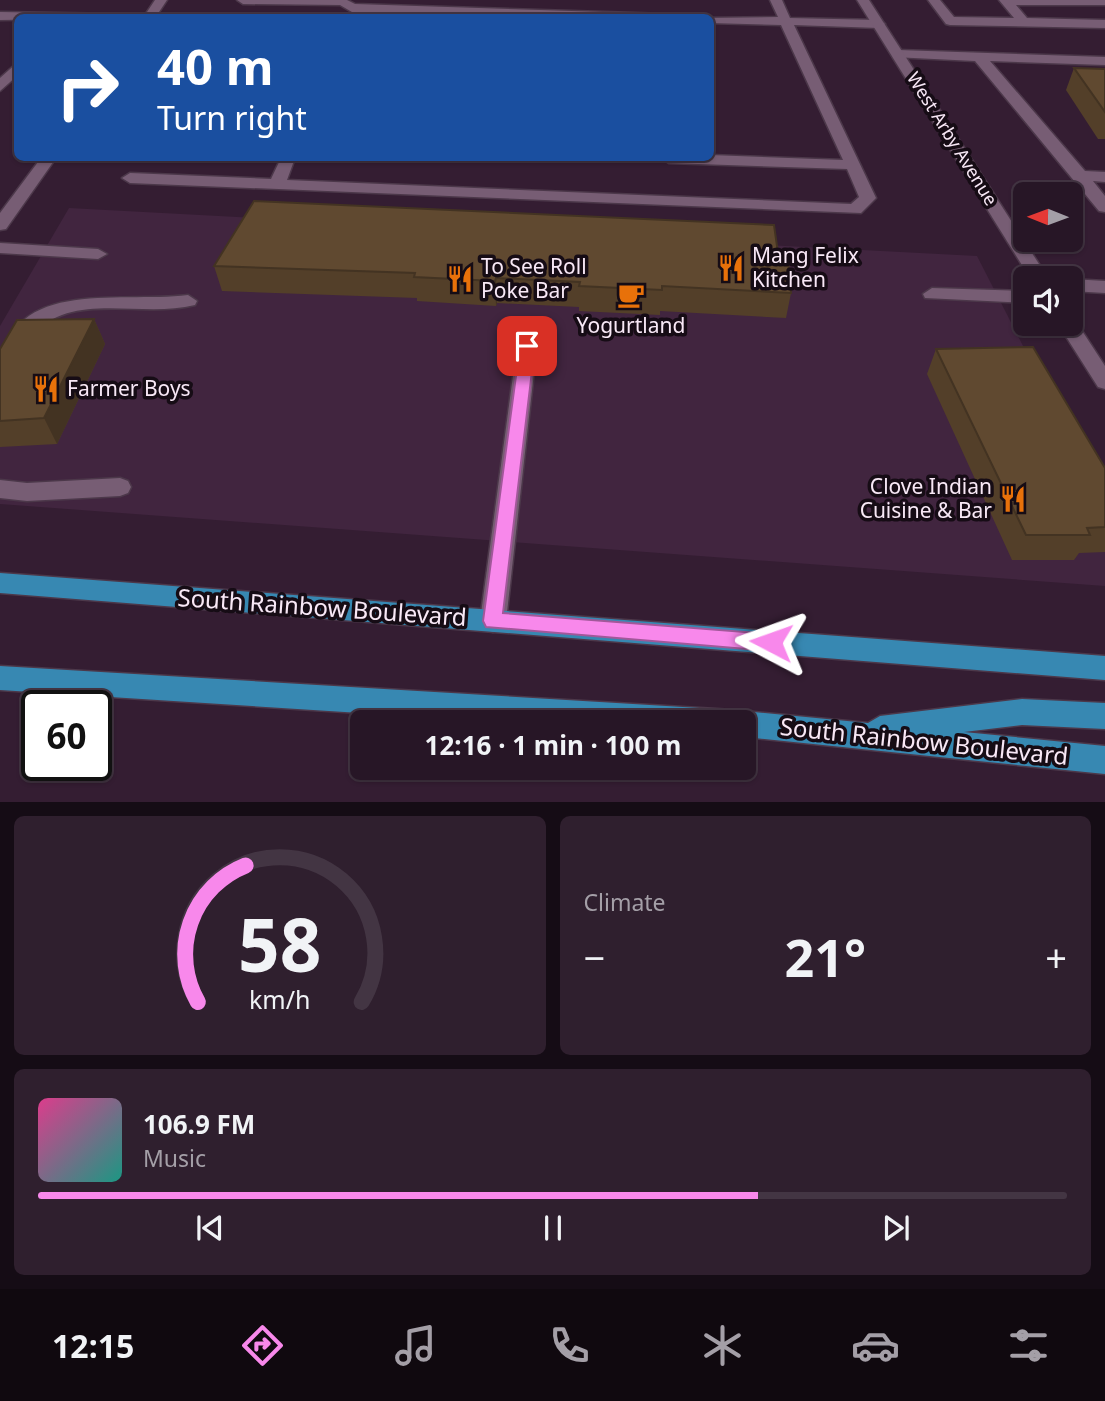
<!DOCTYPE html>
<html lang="en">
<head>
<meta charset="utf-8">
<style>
  body { margin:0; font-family:"Noto Sans",sans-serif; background:#2f1f2e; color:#f1f3f6; height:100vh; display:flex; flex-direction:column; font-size:26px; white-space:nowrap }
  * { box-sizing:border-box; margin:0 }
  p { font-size:23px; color:#a49fa7 }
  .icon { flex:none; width:38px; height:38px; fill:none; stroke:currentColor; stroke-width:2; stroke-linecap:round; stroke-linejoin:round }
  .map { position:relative; height:802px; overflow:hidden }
  .sheet { display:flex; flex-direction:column; gap:14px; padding:14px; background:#150c15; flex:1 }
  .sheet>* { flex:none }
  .guide { position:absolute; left:14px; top:14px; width:700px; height:147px; border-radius:10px; box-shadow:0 2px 5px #0004,0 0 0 2px #433543; background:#1a4fa0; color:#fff; overflow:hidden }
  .needle { width:46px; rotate:271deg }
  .buttons { position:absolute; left:1013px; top:182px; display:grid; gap:14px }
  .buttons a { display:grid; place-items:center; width:70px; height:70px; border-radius:10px; background:#271626; box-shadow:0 2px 5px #0004,0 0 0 2px #433543; font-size:35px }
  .speed { position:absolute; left:21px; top:690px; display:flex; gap:14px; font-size:35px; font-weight:700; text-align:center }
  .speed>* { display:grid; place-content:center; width:91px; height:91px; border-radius:50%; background:#271626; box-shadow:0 2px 5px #0004,0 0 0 2px #433543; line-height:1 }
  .speed .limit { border:4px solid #111; border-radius:10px; background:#fff; color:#111 }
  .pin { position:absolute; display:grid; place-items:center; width:60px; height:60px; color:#fff; margin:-30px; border-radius:14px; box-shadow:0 4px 10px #0006 }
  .me { position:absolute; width:77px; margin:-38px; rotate:274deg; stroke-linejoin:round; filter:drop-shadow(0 0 5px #0008) }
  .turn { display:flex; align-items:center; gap:24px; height:147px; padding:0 28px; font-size:32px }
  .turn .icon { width:91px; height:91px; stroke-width:2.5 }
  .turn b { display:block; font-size:49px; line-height:60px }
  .big { font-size:52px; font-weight:700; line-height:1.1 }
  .sheet .widget { flex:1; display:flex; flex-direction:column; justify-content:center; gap:10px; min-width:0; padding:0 24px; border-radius:10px; background:#2f1f2e }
  .sheet .dial { align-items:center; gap:0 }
  .dial svg { height:182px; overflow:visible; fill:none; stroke:#433543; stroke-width:7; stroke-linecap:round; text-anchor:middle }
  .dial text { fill:#f1f3f6; stroke:none }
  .song { display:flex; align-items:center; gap:21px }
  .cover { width:84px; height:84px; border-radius:10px; background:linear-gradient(135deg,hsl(330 70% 55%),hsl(170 70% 35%)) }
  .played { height:7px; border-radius:4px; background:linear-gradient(90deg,#f888eb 70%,#433543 70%) }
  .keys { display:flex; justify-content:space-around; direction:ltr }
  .heat { display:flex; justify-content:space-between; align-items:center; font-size:38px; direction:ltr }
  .sheet .tiles { flex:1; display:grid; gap:14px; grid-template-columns:1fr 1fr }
  .widget:last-child { grid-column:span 2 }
  .trip { position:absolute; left:350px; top:710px; width:406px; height:70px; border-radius:10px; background:#271626; box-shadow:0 2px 5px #0004,0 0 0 2px #433543; font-weight:700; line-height:70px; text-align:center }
  .tab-bar { display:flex; height:112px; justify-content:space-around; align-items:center; background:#10090f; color:#a49fa7 }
  .tab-bar .icon { width:49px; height:49px }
  .tab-bar .on { color:#f888eb }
  .tab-bar b { font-size:32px; color:#f1f3f6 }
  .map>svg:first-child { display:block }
  .built { fill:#41253f }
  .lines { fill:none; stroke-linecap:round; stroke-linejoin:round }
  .lane-casing { stroke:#4c384a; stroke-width:3 }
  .secondary-casing { stroke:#4c384a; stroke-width:3 }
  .primary-casing { stroke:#4c384a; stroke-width:3 }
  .lane { fill:#775d74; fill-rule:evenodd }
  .secondary { fill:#775d74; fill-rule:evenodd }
  .primary { fill:#3788b2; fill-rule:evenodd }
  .wall { fill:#533f29 }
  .shaded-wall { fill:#433322 }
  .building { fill:#604930; stroke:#433322; stroke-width:2 }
  .route { fill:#f888eb; stroke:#a15899; stroke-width:2 }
  .labels { text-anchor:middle; stroke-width:7; stroke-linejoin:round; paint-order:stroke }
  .far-street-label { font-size:18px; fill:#f8e8f6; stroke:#160c15 }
  .poi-label { font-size:21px; fill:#f8e8f6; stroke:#160c15; text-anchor:start }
  .near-street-label { font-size:24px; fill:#f8e8f6; stroke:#160c15 }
</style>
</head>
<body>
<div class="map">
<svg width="1105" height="803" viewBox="0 0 1105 803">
  <rect width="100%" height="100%" fill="#341d32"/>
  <polygon class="built" points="69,208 977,256 1105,506 1105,586 0,504 0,326"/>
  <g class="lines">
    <defs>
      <g id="lane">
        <polygon points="237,0 347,0 355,4 667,14 673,18 537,18 352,12 340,5 243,4"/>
        <polygon points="770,0 782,0 790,18 879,20 885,24 879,28 794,25 876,198 861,213 130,183 122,178 130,173 271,179 281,158 295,158 287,180 851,204 859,197 847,169 669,163 661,158 710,158 710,155 843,160 781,25 710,23 710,18 705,18 778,17"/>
        <polygon points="928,0 940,0 954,17 1014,18 999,0 1105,0 1105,5 1016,5 1027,18 1105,20 1105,28 950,25 946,24"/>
        <polygon points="0,12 119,14 125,18 0,20"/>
        <polygon points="898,50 1105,57 1105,65 990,61 1085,171 1105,172 1105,182 1093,181 1105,196 1105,212 1099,211 975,61 893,57 893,51"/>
        <polygon points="18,62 18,75 0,91 0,78"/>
        <polygon points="0,243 98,249 107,254 98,259 0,253"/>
        <polygon points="1071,279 1105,281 1105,293 1071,291"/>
        <polygon points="932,288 1026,291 1026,303 925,298 923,294"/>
        <path d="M 188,295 L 197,301 L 195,305 C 139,319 71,289 31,337 C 21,349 15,366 7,380 L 0,382 C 0,274 117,304 188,295 Z"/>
        <polygon points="527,340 537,346 506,621 502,629 493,632 484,629 480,621 517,346"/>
        <polygon points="120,478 128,481 131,487 128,493 120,496 27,501 0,498 0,480 27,483"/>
      </g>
      <g id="secondary">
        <polygon points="155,0 167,0 155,18 143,18"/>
        <polygon points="857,0 869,0 1048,278 1030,278"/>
        <polygon points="41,158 56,158 6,229 0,230 0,213"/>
        <polygon points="1071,319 1075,320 1105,366 1105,389 1098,387 1058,324 1071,324"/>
      </g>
      <g id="primary">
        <polygon points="0,573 1105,656 1105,680 0,593"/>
        <polygon points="0,666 733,710 868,723 880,716 1022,699 1105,703 1105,729 1022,725 964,732 1105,746 1105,774 744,737 744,723 517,723 0,690"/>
      </g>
    </defs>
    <use href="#lane" class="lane-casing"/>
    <use href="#secondary" class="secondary-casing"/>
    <use href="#primary" class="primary-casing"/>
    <use href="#lane" class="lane"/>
    <use href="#secondary" class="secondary"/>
    <use href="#primary" class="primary"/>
  </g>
  <g class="wall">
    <polygon points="1074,68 1105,69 1105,139 1098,139 1066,90"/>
    <polygon points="779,260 791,293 786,318 660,311 660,315 579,311 579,307 497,303 496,306 417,301 417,298 222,291 214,266"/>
    <polygon points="94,319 105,344 57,444 0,447 0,349"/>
    <polygon points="936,349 1105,468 1105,552 1079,553 1074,560 1012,560 927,374"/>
  </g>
  <g class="shaded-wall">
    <polygon points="496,278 497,303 496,306 495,281"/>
    <polygon points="94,319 105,344 57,444 44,418"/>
  </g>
  <g class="building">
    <polygon points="1074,68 1105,69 1105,112"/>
    <polygon points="254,201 774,225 779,260 788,261 791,293 662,286 662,290 579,286 580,282 496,278 495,281 414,277 415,273 214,266"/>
    <polygon points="94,319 44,418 0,421 0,349 17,320"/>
    <polygon points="1033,347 1105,468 1105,527 1087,528 1090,535 1026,535 936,349"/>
  </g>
  <polygon class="route" points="527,341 535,346 503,613 771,634 778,636 781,642 778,649 771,651 486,627 483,621 520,346"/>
  <defs>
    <symbol id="restaurant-bare" viewBox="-9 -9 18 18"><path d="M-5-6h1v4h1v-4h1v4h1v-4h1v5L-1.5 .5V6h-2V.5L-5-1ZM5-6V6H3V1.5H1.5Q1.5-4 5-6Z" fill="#e8710a" stroke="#160c15" stroke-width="2.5" paint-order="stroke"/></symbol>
    <symbol id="cafe-bare" viewBox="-9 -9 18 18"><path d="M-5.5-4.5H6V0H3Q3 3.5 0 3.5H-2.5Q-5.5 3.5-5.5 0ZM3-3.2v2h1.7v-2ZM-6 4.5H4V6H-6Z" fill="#e8710a" stroke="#160c15" stroke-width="2.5" paint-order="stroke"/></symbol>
  </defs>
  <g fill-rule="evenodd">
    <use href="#restaurant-bare" x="712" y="249" width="38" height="38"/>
    <use href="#restaurant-bare" x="441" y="260" width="38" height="38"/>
    <use href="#cafe-bare" x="612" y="276" width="38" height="38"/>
    <use href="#restaurant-bare" x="27" y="370" width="38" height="38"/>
    <use href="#restaurant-bare" x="994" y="480" width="38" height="38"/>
  </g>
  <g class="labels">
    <g class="far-street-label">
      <text transform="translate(952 139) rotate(58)" y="6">West Arby Avenue</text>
    </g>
    <g class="poi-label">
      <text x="752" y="263">Mang Felix<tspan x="752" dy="24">Kitchen</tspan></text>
      <text x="481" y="274">To See Roll<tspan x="481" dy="24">Poke Bar</tspan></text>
      <text x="631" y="333" text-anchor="middle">Yogurtland</text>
      <text x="67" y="396">Farmer Boys</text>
      <text x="992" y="494" text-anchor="end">Clove Indian<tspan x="992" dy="24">Cuisine &amp; Bar</tspan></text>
    </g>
    <g class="near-street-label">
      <text transform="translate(322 608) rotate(4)" y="8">South Rainbow Boulevard</text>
      <text transform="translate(924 742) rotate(6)" y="8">South Rainbow Boulevard</text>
    </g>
  </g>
</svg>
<div class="buttons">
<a><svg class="needle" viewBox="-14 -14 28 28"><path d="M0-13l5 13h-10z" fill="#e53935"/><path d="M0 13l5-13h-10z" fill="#a49fa7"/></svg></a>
<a><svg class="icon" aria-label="sound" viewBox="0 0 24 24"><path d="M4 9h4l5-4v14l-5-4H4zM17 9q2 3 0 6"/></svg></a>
</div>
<div class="speed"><div class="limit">60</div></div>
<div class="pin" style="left:527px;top:346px;background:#d93025"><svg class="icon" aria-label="arrive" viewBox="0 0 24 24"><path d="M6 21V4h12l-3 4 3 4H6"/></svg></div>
<svg class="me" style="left:771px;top:642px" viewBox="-20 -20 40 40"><path d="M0-17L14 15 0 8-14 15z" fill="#f888eb" stroke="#fff" stroke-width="4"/></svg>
<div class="trip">12:16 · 1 min · 100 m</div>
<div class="guide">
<div class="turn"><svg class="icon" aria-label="right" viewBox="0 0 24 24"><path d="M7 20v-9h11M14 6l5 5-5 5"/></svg><div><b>40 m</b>Turn right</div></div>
</div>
</div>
<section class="sheet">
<div class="tiles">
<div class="widget dial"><svg viewBox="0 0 100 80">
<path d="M14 69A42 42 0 1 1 86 69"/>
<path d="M14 69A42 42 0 0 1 35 9" stroke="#f888eb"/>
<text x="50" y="56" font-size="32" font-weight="700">58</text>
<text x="50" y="72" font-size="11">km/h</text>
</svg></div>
<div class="widget"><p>Climate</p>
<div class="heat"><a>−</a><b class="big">21°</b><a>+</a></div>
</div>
<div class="widget">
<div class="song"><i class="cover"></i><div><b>106.9 FM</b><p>Music</p></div></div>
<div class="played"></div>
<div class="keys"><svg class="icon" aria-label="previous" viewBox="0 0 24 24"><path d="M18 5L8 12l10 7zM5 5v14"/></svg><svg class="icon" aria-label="pause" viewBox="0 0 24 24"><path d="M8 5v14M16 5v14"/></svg><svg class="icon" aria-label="next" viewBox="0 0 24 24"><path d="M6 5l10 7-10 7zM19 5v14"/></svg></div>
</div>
</div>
</section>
<nav class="tab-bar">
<b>12:15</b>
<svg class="icon on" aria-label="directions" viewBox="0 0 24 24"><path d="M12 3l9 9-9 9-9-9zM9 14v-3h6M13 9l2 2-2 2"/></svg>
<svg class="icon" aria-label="music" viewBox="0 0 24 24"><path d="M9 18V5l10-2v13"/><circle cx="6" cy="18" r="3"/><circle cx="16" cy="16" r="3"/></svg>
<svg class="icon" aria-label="phone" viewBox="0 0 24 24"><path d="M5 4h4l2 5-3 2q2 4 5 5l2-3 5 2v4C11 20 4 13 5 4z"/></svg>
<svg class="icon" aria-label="climate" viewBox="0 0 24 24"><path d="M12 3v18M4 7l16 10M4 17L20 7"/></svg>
<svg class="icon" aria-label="car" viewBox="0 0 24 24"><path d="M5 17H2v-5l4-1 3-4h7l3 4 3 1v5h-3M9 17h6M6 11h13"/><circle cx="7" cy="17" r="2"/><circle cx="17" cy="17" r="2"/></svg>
<svg class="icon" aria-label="filters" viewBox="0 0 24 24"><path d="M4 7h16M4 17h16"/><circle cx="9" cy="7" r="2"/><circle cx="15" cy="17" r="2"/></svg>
</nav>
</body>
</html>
